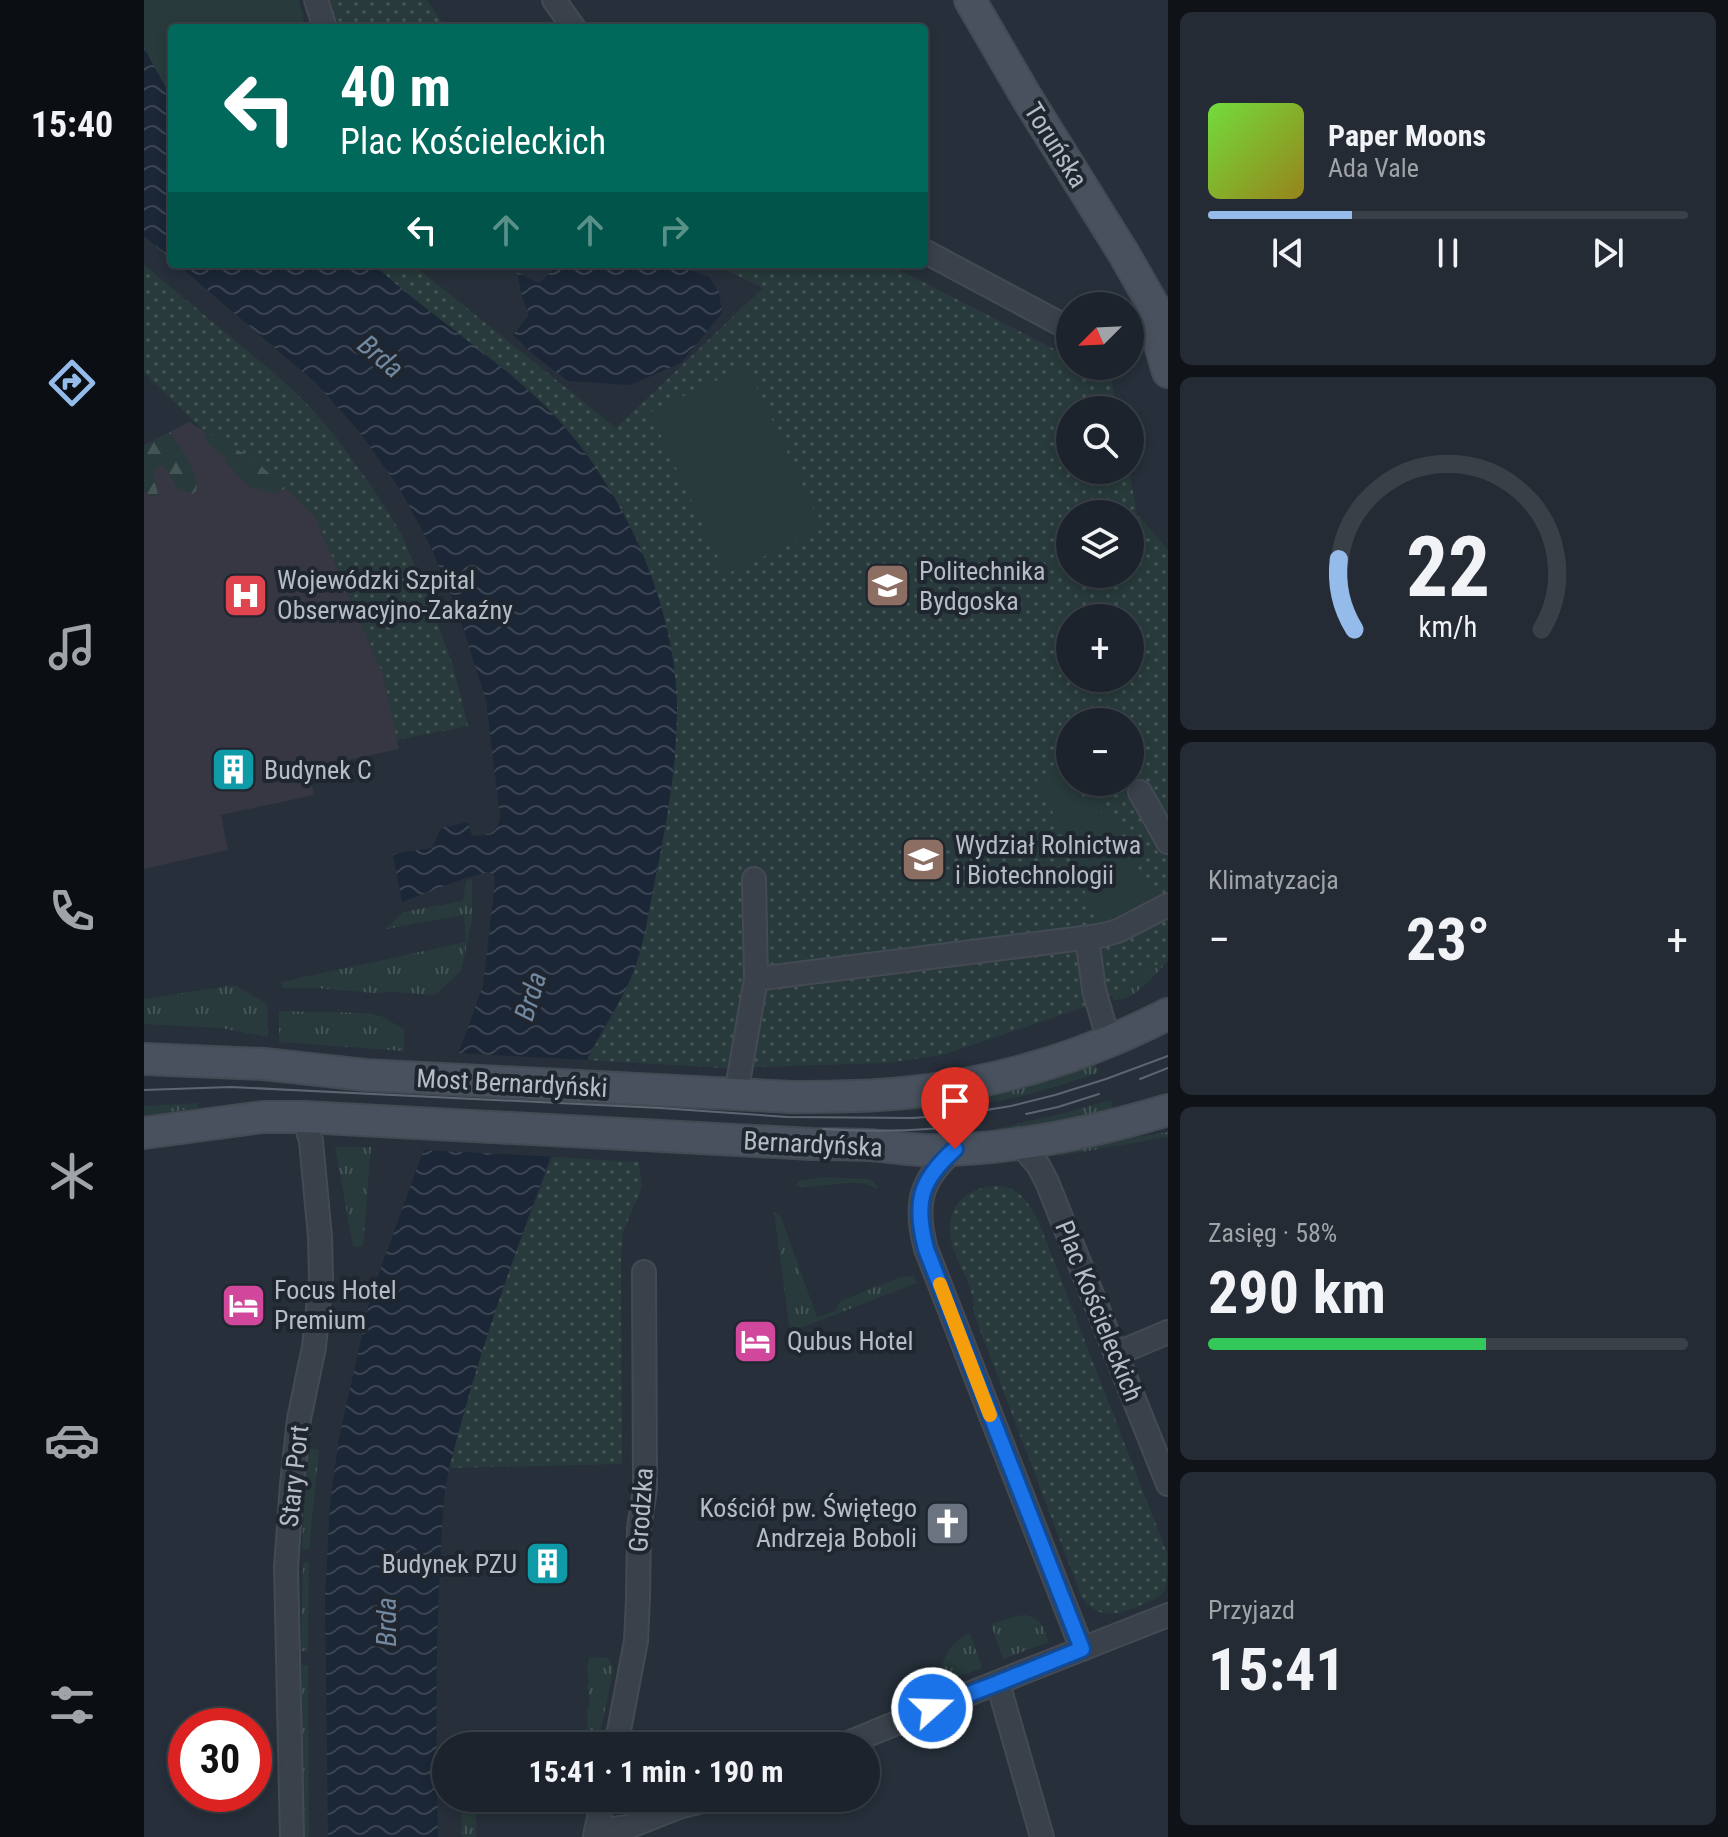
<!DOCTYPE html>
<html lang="pl">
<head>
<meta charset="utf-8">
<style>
  body { margin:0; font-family:"Roboto Condensed",sans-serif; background:#252b34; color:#f1f3f6; height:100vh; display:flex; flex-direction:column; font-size:30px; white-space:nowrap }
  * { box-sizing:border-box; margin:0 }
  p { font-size:26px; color:#a0a4a9 }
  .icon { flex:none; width:44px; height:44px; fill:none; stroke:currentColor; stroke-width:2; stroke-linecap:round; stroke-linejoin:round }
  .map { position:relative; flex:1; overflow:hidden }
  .panel { display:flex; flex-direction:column; gap:12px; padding:12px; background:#0f1318; width:560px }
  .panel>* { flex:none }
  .hud { position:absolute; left:24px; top:24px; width:760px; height:244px; border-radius:8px; box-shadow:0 4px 12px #0003,0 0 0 2px #3a4048; background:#00695c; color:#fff; overflow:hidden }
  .needle { width:52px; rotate:246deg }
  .tools { position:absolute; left:912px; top:292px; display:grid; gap:16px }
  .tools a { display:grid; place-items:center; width:88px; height:88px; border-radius:50%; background:#1c232c; box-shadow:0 4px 12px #0003,0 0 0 2px #3a4048; font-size:40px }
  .speed { position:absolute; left:24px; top:1708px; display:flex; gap:16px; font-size:40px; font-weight:700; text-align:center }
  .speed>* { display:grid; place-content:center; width:104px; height:104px; border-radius:50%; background:#1c232c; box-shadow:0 4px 12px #0003,0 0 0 2px #3a4048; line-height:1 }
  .speed .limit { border:12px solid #d22; background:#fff; color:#111 }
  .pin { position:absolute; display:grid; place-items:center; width:68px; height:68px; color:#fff; margin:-82px -34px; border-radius:50% 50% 50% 0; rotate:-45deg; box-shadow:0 0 8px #0007 }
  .pin .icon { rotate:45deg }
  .me { position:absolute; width:88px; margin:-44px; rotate:70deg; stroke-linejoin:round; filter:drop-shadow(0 0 6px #0008) }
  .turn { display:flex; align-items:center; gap:28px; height:168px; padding:0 40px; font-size:36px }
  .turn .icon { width:104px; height:104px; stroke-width:2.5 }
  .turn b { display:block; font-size:56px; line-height:68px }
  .lanes { display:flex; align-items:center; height:76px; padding:0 40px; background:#0003; justify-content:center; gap:40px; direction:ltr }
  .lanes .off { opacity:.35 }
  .big { font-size:60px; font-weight:700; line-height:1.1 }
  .panel .tile { flex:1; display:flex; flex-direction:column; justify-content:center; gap:12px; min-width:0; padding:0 28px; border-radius:12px; background:#252b34 }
  .panel .dial { align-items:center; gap:0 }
  .dial svg { height:208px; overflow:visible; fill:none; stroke:#3a4048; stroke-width:7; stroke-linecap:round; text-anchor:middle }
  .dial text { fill:#f1f3f6; stroke:none }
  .song { display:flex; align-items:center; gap:24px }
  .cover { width:96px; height:96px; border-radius:12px; background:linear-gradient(135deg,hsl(100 70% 55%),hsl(50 70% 35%)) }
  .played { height:8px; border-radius:4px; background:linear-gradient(90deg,#95bbeb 30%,#3a4048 30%) }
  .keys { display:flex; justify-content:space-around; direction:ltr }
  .heat { display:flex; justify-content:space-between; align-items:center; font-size:44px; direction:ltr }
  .charge { height:12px; border-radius:6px; background:linear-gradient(90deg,#34c759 58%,#3a4048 0) }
  .trip { position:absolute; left:288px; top:1732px; width:448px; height:80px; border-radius:40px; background:#1c232c; box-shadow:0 4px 12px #0003,0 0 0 2px #3a4048; font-weight:700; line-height:80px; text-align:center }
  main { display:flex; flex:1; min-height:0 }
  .tabs { display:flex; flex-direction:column; width:144px; justify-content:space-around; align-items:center; background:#0b0e12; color:#a0a4a9 }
  .tabs .icon { width:56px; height:56px }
  .tabs .current { color:#95bbeb }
  .tabs b { font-size:36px; color:#f1f3f6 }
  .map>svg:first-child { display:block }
  .medical { fill:#363742 }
  .grass { fill:url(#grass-tufts) }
  .forest { fill:url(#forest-firs) }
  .park { fill:url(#park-dots); fill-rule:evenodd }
  .garden { fill:#283a3b }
  .water { fill:url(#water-waves) }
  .pier { fill:#262f3a }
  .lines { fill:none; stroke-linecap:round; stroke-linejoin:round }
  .street-casing { stroke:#434a53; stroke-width:26 }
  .secondary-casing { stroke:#434a53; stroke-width:34 }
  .street { stroke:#3a414a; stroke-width:22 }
  .secondary { stroke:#48515d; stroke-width:30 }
  .tram { stroke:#5c6671; stroke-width:2 }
  .route-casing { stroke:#114b97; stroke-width:20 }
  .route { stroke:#1a73e8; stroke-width:14 }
  .slow { stroke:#f59e0b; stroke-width:14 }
  .labels { text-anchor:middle; stroke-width:8; stroke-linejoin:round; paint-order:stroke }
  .street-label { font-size:26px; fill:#b5bcc6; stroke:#1f262f }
  .poi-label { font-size:26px; fill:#b5bcc6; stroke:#1f262f; text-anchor:start }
  .water-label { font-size:28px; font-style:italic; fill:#7288a0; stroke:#1f262f }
</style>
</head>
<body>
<main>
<nav class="tabs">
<b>15:40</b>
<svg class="icon current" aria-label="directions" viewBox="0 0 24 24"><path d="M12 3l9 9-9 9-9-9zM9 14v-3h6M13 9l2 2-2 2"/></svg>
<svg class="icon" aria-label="music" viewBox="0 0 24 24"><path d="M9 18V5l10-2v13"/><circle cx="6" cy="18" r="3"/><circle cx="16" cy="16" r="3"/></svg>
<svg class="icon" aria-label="phone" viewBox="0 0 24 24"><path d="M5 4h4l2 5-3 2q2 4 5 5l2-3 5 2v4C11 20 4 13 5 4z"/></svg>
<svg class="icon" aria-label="climate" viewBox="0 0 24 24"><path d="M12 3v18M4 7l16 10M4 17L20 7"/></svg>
<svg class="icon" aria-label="car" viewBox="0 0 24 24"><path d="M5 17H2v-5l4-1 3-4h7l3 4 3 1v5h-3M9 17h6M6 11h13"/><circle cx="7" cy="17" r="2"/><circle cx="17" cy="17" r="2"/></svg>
<svg class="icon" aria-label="filters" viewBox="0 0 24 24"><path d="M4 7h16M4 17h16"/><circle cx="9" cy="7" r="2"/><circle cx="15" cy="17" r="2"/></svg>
</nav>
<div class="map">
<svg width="1024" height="1837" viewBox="0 0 1024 1837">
  <defs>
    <pattern id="grass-tufts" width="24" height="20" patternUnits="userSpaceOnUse" patternTransform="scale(2)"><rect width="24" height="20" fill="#283a3b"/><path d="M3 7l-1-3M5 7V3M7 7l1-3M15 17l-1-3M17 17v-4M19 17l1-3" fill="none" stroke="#455556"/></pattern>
    <pattern id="forest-firs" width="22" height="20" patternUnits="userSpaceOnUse" patternTransform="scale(2)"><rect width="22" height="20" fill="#283a3b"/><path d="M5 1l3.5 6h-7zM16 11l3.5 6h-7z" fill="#455556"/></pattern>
    <pattern id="park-dots" width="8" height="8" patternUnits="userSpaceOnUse" patternTransform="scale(2)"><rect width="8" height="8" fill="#283a3b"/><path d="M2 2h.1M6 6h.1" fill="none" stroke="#455556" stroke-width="1.8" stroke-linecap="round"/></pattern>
    <pattern id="water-waves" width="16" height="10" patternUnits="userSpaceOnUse" patternTransform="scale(2)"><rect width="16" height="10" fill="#1b2736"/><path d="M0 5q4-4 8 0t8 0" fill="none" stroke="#3a4452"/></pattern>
  </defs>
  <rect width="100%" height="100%" fill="#262f3a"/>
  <polygon class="medical" points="45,422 111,460 170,515 239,674 255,749 165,769 170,795 77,815 84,850 0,869 0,445"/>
  <g class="grass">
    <polygon points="328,879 328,920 317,971 291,995 252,992 230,993 171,988 139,988 137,982 322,942 320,915 242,929 259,912 319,901 322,881"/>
    <path d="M 1024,928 L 1024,961 C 1010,975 991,1001 970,1000 L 963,990 Z"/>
    <polygon points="91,985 123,1004 124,1037 76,1028 0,1024 0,999"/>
    <polygon points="135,1011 224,1013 237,1016 260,1029 260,1051 135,1042"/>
    <path d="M 951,1061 L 954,1073 C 926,1082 898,1092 869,1098 C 834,1105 798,1108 763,1111 L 759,1107 Z"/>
    <polygon points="967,1100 969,1109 926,1120 853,1133 855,1128 916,1114"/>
    <polygon points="54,1103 54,1108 0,1116 0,1106"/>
    <polygon points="1024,1132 1024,1137 915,1156 919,1150 928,1147"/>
    <polygon points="191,1147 227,1147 219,1247 209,1246"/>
    <path d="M 682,1177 L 723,1179 L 729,1181 L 734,1188 L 732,1189 C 715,1175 675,1190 652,1186 L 654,1181 Z"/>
    <polygon points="630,1212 637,1217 673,1317 691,1311 696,1301 756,1277 770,1276 773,1283 646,1332"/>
    <polygon points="163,1448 175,1450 165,1549 158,1549"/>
    <polygon points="165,1562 164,1651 157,1651 159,1563"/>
    <path d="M 882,1615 C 897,1618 900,1628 905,1642 L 859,1659 L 847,1624 L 872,1616 Z"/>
    <path d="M 826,1633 L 838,1668 L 795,1684 C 796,1662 806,1641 826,1633 Z"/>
    <polygon points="445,1657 464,1658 469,1667 469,1672 455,1739 453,1742 453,1746 444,1746 443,1709 446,1704 443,1685 445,1683 443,1672"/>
    <polygon points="158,1665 164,1665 165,1837 159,1837"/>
    <polygon points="317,1798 332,1798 332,1837 318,1837"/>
  </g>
  <g class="forest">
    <path d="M 62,431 L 111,460 L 141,488 C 128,497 129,493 117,489 C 113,488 110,489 106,488 L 84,464 L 81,457 L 63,443 L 61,439 Z"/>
    <path d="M 26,432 C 35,446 56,473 52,491 L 48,494 L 33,488 L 23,470 L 18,465 L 11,468 L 10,477 L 14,495 L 9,497 L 0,491 L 0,445 Z"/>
  </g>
  <g class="park">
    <polygon points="162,0 283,0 302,28 170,28"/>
    <path d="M 226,264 L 268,264 L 472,428 L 619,288 L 570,264 L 744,264 L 926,357 L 926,366 L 943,366 L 967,378 L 973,410 L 926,410 L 926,470 L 985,470 L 993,514 L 1024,550 L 1024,957 L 956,1002 L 798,1055 L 744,1063 L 580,1068 L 443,1060 L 472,1008 L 489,972 L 502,928 L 522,824 L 531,759 L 527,649 L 514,599 L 494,542 L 469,495 L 441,451 L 412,417 L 367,374 L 331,348 ZM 926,514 L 986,514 L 986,574 L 926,574 ZM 926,618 L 986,618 L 986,678 L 926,678 ZM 926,722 L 986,722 L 986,782 L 926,782 Z"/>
    <polygon points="0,265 129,372 164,405 192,437 230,490 257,533 287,605 309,666 324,726 253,740 239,674 170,515 111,460 57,428 0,373"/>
    <polygon points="408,1157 495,1162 498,1187 479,1232 477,1259 478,1464 305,1468 335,1357 352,1306"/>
    <path d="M 854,1186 C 877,1188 883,1202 894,1220 L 1023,1553 C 1024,1563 1024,1581 1021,1590 C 1016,1599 1004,1602 995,1606 C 972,1615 956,1620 938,1598 L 830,1314 C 829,1308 830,1301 828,1295 C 823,1274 808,1255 806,1234 C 803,1202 826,1187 854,1186 Z"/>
  </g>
  <g class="garden">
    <polygon points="0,0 155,0 162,28 28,28 28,92 24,92 0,48"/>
    <polygon points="603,366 679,529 582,574 506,412"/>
    <polygon points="922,767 926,775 926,782 930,782 938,797 947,793 958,813 965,810 1010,899 960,925 931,874 928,850 893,781"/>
  </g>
  <g class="water">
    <polygon points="0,48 24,92 28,92 28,260 0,236"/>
    <path d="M 33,264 C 81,264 130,264 178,264 C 188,264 219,261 226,264 C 234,267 256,288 264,294 C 310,331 357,364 399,404 C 474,477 532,601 533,707 C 533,761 524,816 513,869 C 505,904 502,940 489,973 C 476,1006 453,1034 440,1067 C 392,1197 341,1326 307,1461 C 298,1495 298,1532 296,1566 C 291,1656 292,1747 294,1837 L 184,1837 L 181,1597 L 186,1505 L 195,1438 L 227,1295 L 339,986 L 351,883 L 350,876 L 345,872 L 321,878 L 258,902 L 249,854 L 288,848 L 297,828 L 324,822 L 328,836 C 345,834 354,836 356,816 L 342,700 L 314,612 L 286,545 L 256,489 L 214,430 L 172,383 Z"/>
    <polygon points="415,264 528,264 565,277 575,292 578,313 537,363 486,385 424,381 390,355 369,335 385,315 378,297 373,272 395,283"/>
  </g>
  <polygon class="pier" points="312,1053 448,1060 412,1157 277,1150"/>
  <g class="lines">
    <defs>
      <g id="street">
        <polyline points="172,0 181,28"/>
        <polyline points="410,0 430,28"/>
        <polyline points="780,251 926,329"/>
        <polyline points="996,792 1024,842"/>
        <polyline points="943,938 950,990 965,1041"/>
        <polyline points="612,979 955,936 974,931 1024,905"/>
        <polyline points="592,1094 612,979 610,879"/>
        <polyline points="876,1144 894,1165 903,1182 1024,1484"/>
        <path d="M 811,1149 C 776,1180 770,1204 782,1249 L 938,1649"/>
        <polyline points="972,1354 1024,1332"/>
        <polyline points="854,1683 898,1837"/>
        <polyline points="472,1746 492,1641 494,1599 495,1528 501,1489 500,1272"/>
        <path d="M 697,1746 C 805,1701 915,1658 1024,1615"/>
        <polyline points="452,1831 484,1827 535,1807 570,1798"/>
        <polyline points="148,1837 142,1567 148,1484 155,1419 170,1347 177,1278 176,1237 167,1141 160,1117"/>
        <polyline points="451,1837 459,1798"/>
      </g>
      <g id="secondary">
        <polyline points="826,0 883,98 980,254 1024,331"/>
        <polyline points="1007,314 1024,372"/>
        <path d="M 0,1059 L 120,1064 L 221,1075 L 648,1097 C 685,1097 722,1097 759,1093 C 851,1084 942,1056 1024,1014"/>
        <path d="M 0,1133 L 119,1117 L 160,1117 L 668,1144 C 686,1144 705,1144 723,1145 C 741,1146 760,1149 778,1150 C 858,1152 947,1133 1024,1110"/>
      </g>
    </defs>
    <use href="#street" class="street-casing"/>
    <use href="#secondary" class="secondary-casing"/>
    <use href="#street" class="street"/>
    <use href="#secondary" class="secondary"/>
    <g class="tram">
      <polyline points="996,1079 1024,1068"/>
      <polyline points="0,1090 87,1087 516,1108 643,1117 768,1118 812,1115 867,1106 911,1095 962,1079 1024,1056"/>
      <polyline points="882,1114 914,1107 955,1094"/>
      <path d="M 679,1129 C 732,1132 783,1132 834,1123"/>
    </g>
  </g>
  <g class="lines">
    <defs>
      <path id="route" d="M 788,1708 L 854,1683 L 938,1649 L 782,1249 C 770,1203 775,1181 811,1149"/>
    </defs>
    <use href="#route" class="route-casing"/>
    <use href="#route" class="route"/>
    <polyline class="slow" points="796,1284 846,1415"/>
  </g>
  <defs>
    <symbol id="university-square" viewBox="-11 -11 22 22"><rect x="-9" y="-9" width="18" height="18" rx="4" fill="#8d6e63" stroke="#1f262f"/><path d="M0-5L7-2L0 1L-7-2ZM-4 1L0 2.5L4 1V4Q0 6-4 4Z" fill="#fff"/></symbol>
    <symbol id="hospital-square" viewBox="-11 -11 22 22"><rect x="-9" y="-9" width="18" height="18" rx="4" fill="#e0444e" stroke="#1f262f"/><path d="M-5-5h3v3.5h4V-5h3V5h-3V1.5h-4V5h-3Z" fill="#fff"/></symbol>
    <symbol id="building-square" viewBox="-11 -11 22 22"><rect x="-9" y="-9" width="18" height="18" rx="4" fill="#0f9aa8" stroke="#1f262f"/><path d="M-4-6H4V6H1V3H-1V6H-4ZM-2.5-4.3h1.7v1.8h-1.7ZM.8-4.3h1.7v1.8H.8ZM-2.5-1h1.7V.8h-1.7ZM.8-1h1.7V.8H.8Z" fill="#fff"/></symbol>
    <symbol id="hotel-square" viewBox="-11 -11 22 22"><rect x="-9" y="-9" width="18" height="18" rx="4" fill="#d1479c" stroke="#1f262f"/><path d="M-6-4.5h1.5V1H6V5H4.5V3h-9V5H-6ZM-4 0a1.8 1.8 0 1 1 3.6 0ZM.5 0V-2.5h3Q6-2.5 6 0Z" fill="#fff"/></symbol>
    <symbol id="church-square" viewBox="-11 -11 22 22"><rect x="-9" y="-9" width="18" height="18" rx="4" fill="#6b7280" stroke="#1f262f"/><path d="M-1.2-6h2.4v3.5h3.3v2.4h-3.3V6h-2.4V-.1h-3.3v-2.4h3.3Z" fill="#fff"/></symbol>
  </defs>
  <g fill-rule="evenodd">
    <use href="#university-square" x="718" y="560" width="51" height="51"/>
    <use href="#hospital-square" x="76" y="570" width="51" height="51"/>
    <use href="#building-square" x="64" y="744" width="51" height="51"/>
    <use href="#university-square" x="754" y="834" width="51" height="51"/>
    <use href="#hotel-square" x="74" y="1280" width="51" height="51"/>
    <use href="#hotel-square" x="586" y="1316" width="51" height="51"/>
    <use href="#church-square" x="778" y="1498" width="51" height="51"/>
    <use href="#building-square" x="378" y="1538" width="51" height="51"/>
  </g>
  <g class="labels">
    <g class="street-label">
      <text transform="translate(912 145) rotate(58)" y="9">Toruńska</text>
      <text transform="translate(368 1083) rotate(3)" y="9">Most Bernardyński</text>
      <text transform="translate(669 1144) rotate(3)" y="9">Bernardyńska</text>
      <text transform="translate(955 1311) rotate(68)" y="9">Plac Kościeleckich</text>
      <text transform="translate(150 1476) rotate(-84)" y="9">Stary Port</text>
      <text transform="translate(497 1510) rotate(-86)" y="9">Grodzka</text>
    </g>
    <g class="poi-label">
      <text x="775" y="580">Politechnika<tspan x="775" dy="30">Bydgoska</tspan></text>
      <text x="133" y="589">Wojewódzki Szpital<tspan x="133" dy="30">Obserwacyjno-Zakaźny</tspan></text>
      <text x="120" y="779">Budynek C</text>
      <text x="811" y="854">Wydział Rolnictwa<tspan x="811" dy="30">i Biotechnologii</tspan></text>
      <text x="130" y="1299">Focus Hotel<tspan x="130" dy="30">Premium</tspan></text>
      <text x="643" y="1350">Qubus Hotel</text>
      <text x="773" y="1517" text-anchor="end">Kościół pw. Świętego<tspan x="773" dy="30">Andrzeja Boboli</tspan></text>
      <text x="373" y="1573" text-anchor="end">Budynek PZU</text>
    </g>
    <g class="water-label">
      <text transform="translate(237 356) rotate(40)" y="10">Brda</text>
      <text transform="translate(386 996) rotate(-73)" y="10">Brda</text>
      <text transform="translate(242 1622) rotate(-90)" y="10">Brda</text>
    </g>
  </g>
</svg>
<div class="tools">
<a><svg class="needle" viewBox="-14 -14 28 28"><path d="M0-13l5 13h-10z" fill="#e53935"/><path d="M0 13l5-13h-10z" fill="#a0a4a9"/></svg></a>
<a><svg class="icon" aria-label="search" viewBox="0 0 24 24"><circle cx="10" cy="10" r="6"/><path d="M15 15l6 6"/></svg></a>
<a><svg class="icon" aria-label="layers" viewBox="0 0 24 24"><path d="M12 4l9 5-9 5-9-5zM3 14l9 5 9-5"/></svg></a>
<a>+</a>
<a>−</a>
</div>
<div class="speed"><div class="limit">30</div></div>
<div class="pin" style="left:811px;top:1149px;background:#d93025"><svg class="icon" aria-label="arrive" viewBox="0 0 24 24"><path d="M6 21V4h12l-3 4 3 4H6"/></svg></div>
<svg class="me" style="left:788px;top:1708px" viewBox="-20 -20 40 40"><circle r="17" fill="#1a73e8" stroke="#fff" stroke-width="3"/><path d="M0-11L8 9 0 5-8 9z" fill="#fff"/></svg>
<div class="trip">15:41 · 1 min · 190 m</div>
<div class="hud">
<div class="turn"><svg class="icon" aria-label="left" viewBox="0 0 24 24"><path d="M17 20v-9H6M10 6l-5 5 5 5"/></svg><div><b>40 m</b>Plac Kościeleckich</div></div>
<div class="lanes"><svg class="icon" aria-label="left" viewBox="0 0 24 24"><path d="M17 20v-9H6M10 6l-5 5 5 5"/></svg><svg class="icon off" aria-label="ahead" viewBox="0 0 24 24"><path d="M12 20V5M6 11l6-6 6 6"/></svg><svg class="icon off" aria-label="ahead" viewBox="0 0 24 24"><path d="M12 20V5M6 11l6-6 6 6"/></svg><svg class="icon off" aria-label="right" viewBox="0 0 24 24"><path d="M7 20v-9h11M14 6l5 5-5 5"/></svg></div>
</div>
</div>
<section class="panel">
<div class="tile">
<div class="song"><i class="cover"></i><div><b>Paper Moons</b><p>Ada Vale</p></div></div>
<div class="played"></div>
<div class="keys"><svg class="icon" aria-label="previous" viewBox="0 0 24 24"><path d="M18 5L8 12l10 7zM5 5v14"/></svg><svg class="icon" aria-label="pause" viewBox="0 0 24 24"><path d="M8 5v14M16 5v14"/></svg><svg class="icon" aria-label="next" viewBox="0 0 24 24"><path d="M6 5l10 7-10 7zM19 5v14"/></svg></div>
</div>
<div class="tile dial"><svg viewBox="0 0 100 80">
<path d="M14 69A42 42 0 1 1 86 69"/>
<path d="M14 69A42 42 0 0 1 8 42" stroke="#95bbeb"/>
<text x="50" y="56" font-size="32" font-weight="700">22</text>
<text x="50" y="72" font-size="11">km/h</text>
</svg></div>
<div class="tile"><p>Klimatyzacja</p>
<div class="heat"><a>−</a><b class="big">23°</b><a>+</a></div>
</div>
<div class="tile"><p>Zasięg · 58%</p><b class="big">290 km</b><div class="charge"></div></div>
<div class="tile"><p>Przyjazd</p><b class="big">15:41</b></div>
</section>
</main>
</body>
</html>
